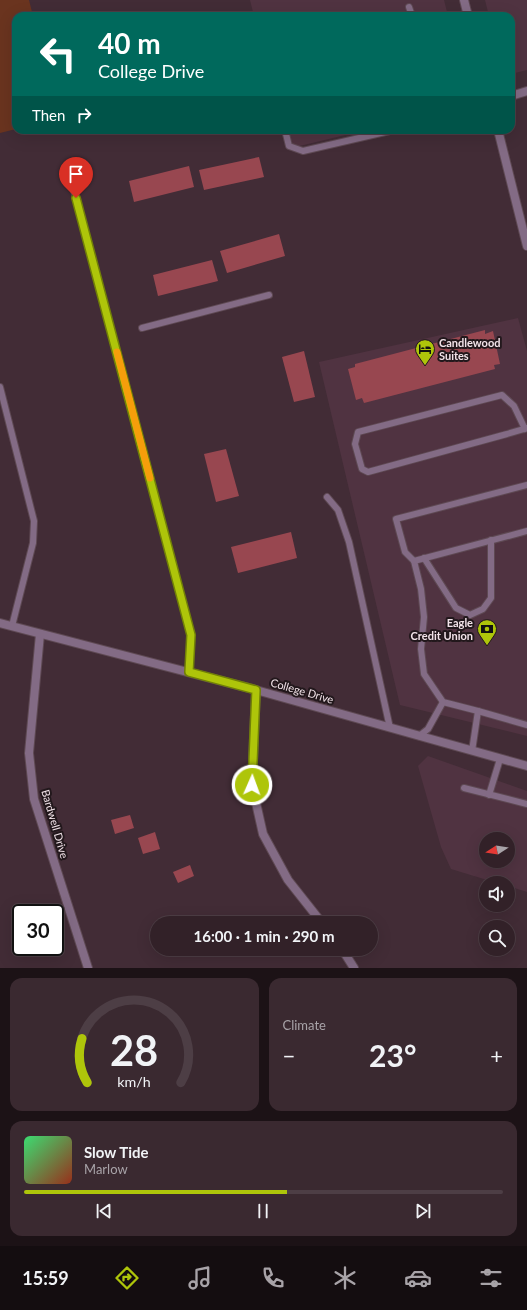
<!DOCTYPE html>
<html lang="en">
<head>
<meta charset="utf-8">
<style>
  body { margin:0; font-family:Lato,sans-serif; background:#3a2930; color:#f1f3f6; height:100vh; display:flex; flex-direction:column; font-size:15px; white-space:nowrap }
  * { box-sizing:border-box; margin:0 }
  p { font-size:13px; color:#a8a3a8 }
  .icon { flex:none; width:22px; height:22px; fill:none; stroke:currentColor; stroke-width:2; stroke-linecap:round; stroke-linejoin:round }
  .map { position:relative; height:968px; overflow:hidden }
  .side { display:flex; flex-direction:column; gap:10px; padding:10px; background:#1c1216; flex:1 }
  .side>* { flex:none }
  .top-card { position:absolute; left:12px; top:12px; width:503px; height:122px; border-radius:12px; box-shadow:0 4px 16px #0002,0 0 0 1px #4d3e45; background:#00695c; color:#fff; overflow:hidden }
  .needle { width:26px; rotate:258deg }
  .buttons { position:absolute; left:479px; top:832px; display:grid; gap:8px }
  .buttons a { display:grid; place-items:center; width:36px; height:36px; border-radius:50%; background:#322128; box-shadow:0 4px 16px #0002,0 0 0 1px #4d3e45; font-size:20px }
  .speed { position:absolute; left:12px; top:904px; display:flex; gap:8px; font-size:20px; font-weight:700; text-align:center }
  .speed>* { display:grid; place-content:center; width:52px; height:52px; border-radius:50%; background:#322128; box-shadow:0 4px 16px #0002,0 0 0 1px #4d3e45; line-height:1 }
  .speed .limit { border:2px solid #111; border-radius:6px; background:#fff; color:#111 }
  .pin { position:absolute; display:grid; place-items:center; width:34px; height:34px; color:#fff; margin:-41px -17px; border-radius:50% 50% 50% 0; rotate:-45deg; box-shadow:0 0 4px #0007 }
  .pin .icon { rotate:45deg }
  .me { position:absolute; width:44px; margin:-22px; rotate:2deg; stroke-linejoin:round; filter:drop-shadow(0 0 3px #0008) }
  .turn { display:flex; align-items:center; gap:14px; height:84px; padding:0 20px; font-size:18px }
  .turn .icon { width:52px; height:52px; stroke-width:2.5 }
  .turn b { display:block; font-size:28px; line-height:34px }
  .then { display:flex; align-items:center; height:38px; padding:0 20px; background:#0003; gap:8px; font-size:15px }
  .big { font-size:30px; font-weight:700; line-height:1.1 }
  .side .widget { flex:1; display:flex; flex-direction:column; justify-content:center; gap:6px; min-width:0; padding:0 14px; border-radius:12px; background:#3a2930 }
  .side .dial { align-items:center; gap:0 }
  .dial svg { height:104px; overflow:visible; fill:none; stroke:#4d3e45; stroke-width:7; stroke-linecap:round; text-anchor:middle }
  .dial text { fill:#f1f3f6; stroke:none }
  .song { display:flex; align-items:center; gap:12px }
  .cover { width:48px; height:48px; border-radius:6px; background:linear-gradient(135deg,hsl(140 70% 55%),hsl(10 70% 35%)) }
  .played { height:4px; border-radius:2px; background:linear-gradient(90deg,#aec50a 55%,#4d3e45 55%) }
  .keys { display:flex; justify-content:space-around; direction:ltr }
  .heat { display:flex; justify-content:space-between; align-items:center; font-size:22px; direction:ltr }
  .side .tiles { flex:1; display:grid; gap:10px; grid-template-columns:1fr 1fr }
  .widget:last-child { grid-column:span 2 }
  .trip { position:absolute; left:150px; top:916px; width:228px; height:40px; border-radius:20px; background:#322128; box-shadow:0 4px 16px #0002,0 0 0 1px #4d3e45; font-weight:700; line-height:40px; text-align:center }
  .dock { display:flex; height:64px; justify-content:space-around; align-items:center; background:#140d10; color:#a8a3a8 }
  .dock .icon { width:28px; height:28px }
  .dock .on { color:#aec50a }
  .dock b { font-size:18px; color:#f1f3f6 }
  .map>svg:first-child { display:block }
  .built { fill:#503341; fill-rule:evenodd }
  .green { fill:#6a341f }
  .building { fill:#984750 }
  .lines { fill:none; stroke-linecap:round; stroke-linejoin:round }
  .service-casing { stroke:#5e4953; stroke-width:8 }
  .minor-casing { stroke:#5e4953; stroke-width:10 }
  .tertiary-casing { stroke:#5e4953; stroke-width:10 }
  .service { stroke:#836b85; stroke-width:6 }
  .minor { stroke:#836b85; stroke-width:8 }
  .tertiary { stroke:#836b85; stroke-width:8 }
  .route-casing { stroke:#718006; stroke-width:10 }
  .route { stroke:#aec50a; stroke-width:7 }
  .slow { stroke:#f59e0b; stroke-width:7 }
  .labels { text-anchor:middle; stroke-width:4; stroke-linejoin:round; paint-order:stroke }
  .poi-label { font-size:11px; font-weight:bold; fill:#f2e3e9; stroke:#22181c; text-anchor:start }
  .street-label { font-size:11px; fill:#f2e3e9; stroke:#22181c }
</style>
</head>
<body>
<div class="map">
<svg width="527" height="968" viewBox="0 0 527 968">
  <rect width="100%" height="100%" fill="#422c36"/>
  <g class="built">
    <polygon points="250,0 444,0 448,16 254,16"/>
    <polygon points="485,0 527,0 527,70 511,74 511,16 489,16"/>
    <polygon points="282,130 366,130 287,149"/>
    <polygon points="518,318 527,351 527,736 400,705 319,362"/>
    <path d="M 428,756 L 527,791 L 527,892 L 508,886 L 508,883 L 497,883 L 451,869 L 441,847 L 418,766 ZM 486,839 L 508,839 L 508,861 L 486,861 Z"/>
  </g>
  <polygon class="green" points="0,0 29,0 33,16 16,16 16,129 0,133"/>
  <g class="building">
    <polygon points="259,157 264,177 204,190 199,170"/>
    <polygon points="189,166 194,187 134,202 129,181"/>
    <polygon points="279,234 285,256 227,273 220,251"/>
    <polygon points="212,260 218,281 158,296 153,275"/>
    <polygon points="485,330 485,334 493,331 500,364 494,365 495,369 364,403 362,398 356,400 348,369 355,367 355,364"/>
    <polygon points="304,351 315,397 294,402 282,357"/>
    <polygon points="226,449 239,496 216,502 204,454"/>
    <polygon points="291,532 297,558 238,573 231,547"/>
    <polygon points="130,815 134,828 115,834 111,820"/>
    <polygon points="155,832 160,849 143,854 138,838"/>
    <polygon points="190,865 194,876 178,883 173,872"/>
  </g>
  <g class="lines">
    <defs>
      <g id="service">
        <polyline points="409,7 412,16"/>
        <polyline points="285,130 289,146 303,151 394,130"/>
        <polyline points="72,183 191,635 189,672"/>
        <polyline points="142,328 269,295"/>
        <polyline points="0,387 34,521 33,543 12,626"/>
        <polyline points="525,429 514,406 502,395 358,432 355,444 362,469 368,472 507,434 527,428"/>
        <polyline points="327,497 338,510 349,542 390,728"/>
        <polyline points="527,531 414,561 421,589 424,617 421,649 424,674 443,702 478,711 527,725"/>
        <polyline points="424,558 456,608 470,615 483,609 491,598 491,540"/>
        <polyline points="414,561 405,552 396,519 527,485"/>
        <polyline points="419,736 428,729 443,702"/>
        <polyline points="472,751 478,711"/>
        <polyline points="464,788 527,804"/>
        <polyline points="489,795 500,759"/>
      </g>
      <g id="minor">
        <polyline points="464,0 468,16"/>
        <polyline points="511,96 527,91"/>
        <polyline points="498,130 527,246"/>
        <polyline points="40,634 29,753 34,799 88,968"/>
        <polyline points="256,690 252,785 263,834 288,880 322,923"/>
        <polyline points="342,949 354,968"/>
      </g>
      <polyline id="tertiary" points="0,623 256,690 527,766"/>
    </defs>
    <use href="#service" class="service-casing"/>
    <use href="#minor" class="minor-casing"/>
    <use href="#tertiary" class="tertiary-casing"/>
    <use href="#service" class="service"/>
    <use href="#minor" class="minor"/>
    <use href="#tertiary" class="tertiary"/>
  </g>
  <g class="lines">
    <defs>
      <polyline id="route" points="76,198 191,635 189,672 256,690 252,785"/>
    </defs>
    <use href="#route" class="route-casing"/>
    <use href="#route" class="route"/>
    <polyline class="slow" points="117,352 150,478"/>
  </g>
  <defs>
    <symbol id="hotel-pin" viewBox="-11 -11 22 30"><path d="M0 17L-7.5 6A9.5 9.5 0 1 1 7.5 6Z" fill="#aec50a" stroke="#22181c"/><path d="M-6-4.5h1.5V1H6V5H4.5V3h-9V5H-6ZM-4 0a1.8 1.8 0 1 1 3.6 0ZM.5 0V-2.5h3Q6-2.5 6 0Z" fill="#111"/></symbol>
    <symbol id="bank-pin" viewBox="-11 -11 22 30"><path d="M0 17L-7.5 6A9.5 9.5 0 1 1 7.5 6Z" fill="#aec50a" stroke="#22181c"/><path d="M-6-4H6V4H-6ZM0-2.3a2.3 2.3 0 1 0 0 4.6a2.3 2.3 0 1 0 0-4.6Z" fill="#111"/></symbol>
  </defs>
  <g fill-rule="evenodd">
    <use href="#hotel-pin" x="414" y="338" width="22" height="30"/>
    <use href="#bank-pin" x="476" y="618" width="22" height="30"/>
  </g>
  <g class="labels">
    <g class="poi-label">
      <text x="439" y="347">Candlewood<tspan x="439" dy="13">Suites</tspan></text>
      <text x="473" y="627" text-anchor="end">Eagle<tspan x="473" dy="13">Credit Union</tspan></text>
    </g>
    <g class="street-label">
      <text transform="translate(302 691) rotate(16)" y="4">College Drive</text>
      <text transform="translate(55 824) rotate(74)" y="4">Bardwell Drive</text>
    </g>
  </g>
</svg>
<div class="buttons">
<a><svg class="needle" viewBox="-14 -14 28 28"><path d="M0-13l5 13h-10z" fill="#e53935"/><path d="M0 13l5-13h-10z" fill="#a8a3a8"/></svg></a>
<a><svg class="icon" aria-label="sound" viewBox="0 0 24 24"><path d="M4 9h4l5-4v14l-5-4H4zM17 9q2 3 0 6"/></svg></a>
<a><svg class="icon" aria-label="search" viewBox="0 0 24 24"><circle cx="10" cy="10" r="6"/><path d="M15 15l6 6"/></svg></a>
</div>
<div class="speed"><div class="limit">30</div></div>
<div class="pin" style="left:76px;top:198px;background:#d93025"><svg class="icon" aria-label="arrive" viewBox="0 0 24 24"><path d="M6 21V4h12l-3 4 3 4H6"/></svg></div>
<svg class="me" style="left:252px;top:785px" viewBox="-20 -20 40 40"><circle r="17" fill="#aec50a" stroke="#fff" stroke-width="3"/><path d="M0-11L8 9 0 5-8 9z" fill="#fff"/></svg>
<div class="trip">16:00 · 1 min · 290 m</div>
<div class="top-card">
<div class="turn"><svg class="icon" aria-label="left" viewBox="0 0 24 24"><path d="M17 20v-9H6M10 6l-5 5 5 5"/></svg><div><b>40 m</b>College Drive</div></div>
<div class="then">Then<svg class="icon" aria-label="right" viewBox="0 0 24 24"><path d="M7 20v-9h11M14 6l5 5-5 5"/></svg></div>
</div>
</div>
<section class="side">
<div class="tiles">
<div class="widget dial"><svg viewBox="0 0 100 80">
<path d="M14 69A42 42 0 1 1 86 69"/>
<path d="M14 69A42 42 0 0 1 10 35" stroke="#aec50a"/>
<text x="50" y="56" font-size="32" font-weight="700">28</text>
<text x="50" y="72" font-size="11">km/h</text>
</svg></div>
<div class="widget"><p>Climate</p>
<div class="heat"><a>−</a><b class="big">23°</b><a>+</a></div>
</div>
<div class="widget">
<div class="song"><i class="cover"></i><div><b>Slow Tide</b><p>Marlow</p></div></div>
<div class="played"></div>
<div class="keys"><svg class="icon" aria-label="previous" viewBox="0 0 24 24"><path d="M18 5L8 12l10 7zM5 5v14"/></svg><svg class="icon" aria-label="pause" viewBox="0 0 24 24"><path d="M8 5v14M16 5v14"/></svg><svg class="icon" aria-label="next" viewBox="0 0 24 24"><path d="M6 5l10 7-10 7zM19 5v14"/></svg></div>
</div>
</div>
</section>
<nav class="dock">
<b>15:59</b>
<svg class="icon on" aria-label="directions" viewBox="0 0 24 24"><path d="M12 3l9 9-9 9-9-9zM9 14v-3h6M13 9l2 2-2 2"/></svg>
<svg class="icon" aria-label="music" viewBox="0 0 24 24"><path d="M9 18V5l10-2v13"/><circle cx="6" cy="18" r="3"/><circle cx="16" cy="16" r="3"/></svg>
<svg class="icon" aria-label="phone" viewBox="0 0 24 24"><path d="M5 4h4l2 5-3 2q2 4 5 5l2-3 5 2v4C11 20 4 13 5 4z"/></svg>
<svg class="icon" aria-label="climate" viewBox="0 0 24 24"><path d="M12 3v18M4 7l16 10M4 17L20 7"/></svg>
<svg class="icon" aria-label="car" viewBox="0 0 24 24"><path d="M5 17H2v-5l4-1 3-4h7l3 4 3 1v5h-3M9 17h6M6 11h13"/><circle cx="7" cy="17" r="2"/><circle cx="17" cy="17" r="2"/></svg>
<svg class="icon" aria-label="filters" viewBox="0 0 24 24"><path d="M4 7h16M4 17h16"/><circle cx="9" cy="7" r="2"/><circle cx="15" cy="17" r="2"/></svg>
</nav>
</body>
</html>
